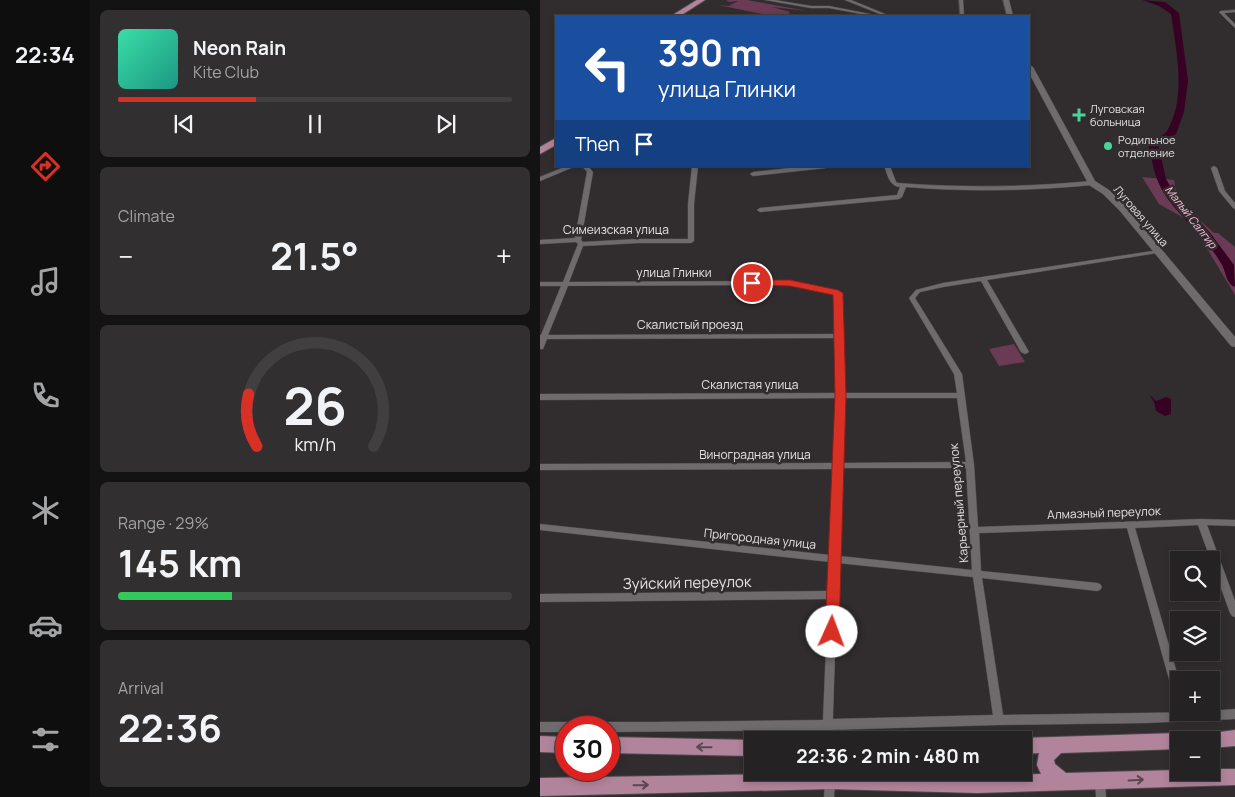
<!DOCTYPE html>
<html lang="en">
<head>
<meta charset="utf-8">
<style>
  body { margin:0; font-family:Manrope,sans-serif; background:#312f30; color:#f1f3f6; height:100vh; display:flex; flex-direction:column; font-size:19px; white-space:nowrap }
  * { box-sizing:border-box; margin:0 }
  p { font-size:16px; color:#a3a4a6 }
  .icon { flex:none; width:28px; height:28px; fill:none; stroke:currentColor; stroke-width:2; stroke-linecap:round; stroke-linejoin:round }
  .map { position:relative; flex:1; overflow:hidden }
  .panel { display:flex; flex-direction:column; gap:10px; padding:10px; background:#141313; width:450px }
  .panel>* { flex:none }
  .guide { position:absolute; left:15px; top:15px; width:475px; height:152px; border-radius:0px; box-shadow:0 2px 8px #0003,0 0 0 1px #423f41; background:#1a4fa0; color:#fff; overflow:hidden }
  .fabs { position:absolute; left:630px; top:551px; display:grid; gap:10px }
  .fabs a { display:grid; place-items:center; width:50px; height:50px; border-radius:0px; background:#252223; box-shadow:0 2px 8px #0003,0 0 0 1px #423f41; font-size:25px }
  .speed { position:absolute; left:15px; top:716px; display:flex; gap:10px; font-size:25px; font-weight:700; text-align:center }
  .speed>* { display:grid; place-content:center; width:65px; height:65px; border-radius:50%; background:#252223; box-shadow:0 2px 8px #0003,0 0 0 1px #423f41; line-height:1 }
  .speed .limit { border:8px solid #d22; background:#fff; color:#111 }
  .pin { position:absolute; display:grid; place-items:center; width:42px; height:42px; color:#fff; margin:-21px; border:2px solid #fff; border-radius:50%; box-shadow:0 1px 5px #0007 }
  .me { position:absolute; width:55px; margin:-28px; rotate:2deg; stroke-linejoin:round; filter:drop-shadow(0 0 4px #0008) }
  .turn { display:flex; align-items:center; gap:18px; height:105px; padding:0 20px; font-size:22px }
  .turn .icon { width:65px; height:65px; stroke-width:2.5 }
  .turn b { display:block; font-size:35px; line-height:42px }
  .then { display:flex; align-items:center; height:48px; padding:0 20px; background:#0003; gap:10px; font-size:19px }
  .big { font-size:38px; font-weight:700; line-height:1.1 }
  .panel .widget { flex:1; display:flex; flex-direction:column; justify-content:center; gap:8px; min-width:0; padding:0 18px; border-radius:8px; background:#312f30 }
  .panel .dial { align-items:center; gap:0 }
  .dial svg { height:130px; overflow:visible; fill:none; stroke:#423f41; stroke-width:7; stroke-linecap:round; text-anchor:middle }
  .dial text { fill:#f1f3f6; stroke:none }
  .song { display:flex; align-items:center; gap:15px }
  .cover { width:60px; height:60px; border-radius:8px; background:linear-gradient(135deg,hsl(160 70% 55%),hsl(170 70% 35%)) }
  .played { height:5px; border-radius:2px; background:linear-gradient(90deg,#d93025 35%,#423f41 35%) }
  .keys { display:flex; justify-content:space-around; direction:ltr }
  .heat { display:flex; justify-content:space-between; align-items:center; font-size:28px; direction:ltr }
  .charge { height:8px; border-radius:4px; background:linear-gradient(90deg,#34c759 29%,#423f41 0) }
  .trip { position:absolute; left:204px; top:731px; width:288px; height:50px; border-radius:0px; background:#252223; box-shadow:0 2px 8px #0003,0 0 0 1px #423f41; font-weight:700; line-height:50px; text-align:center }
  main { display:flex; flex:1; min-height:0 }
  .dock { display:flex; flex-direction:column; width:90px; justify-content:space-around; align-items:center; background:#0f0e0e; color:#a3a4a6 }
  .dock .icon { width:35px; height:35px }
  .dock .on { color:#d93025 }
  .dock b { font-size:22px; color:#f1f3f6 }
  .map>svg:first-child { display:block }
  .green { fill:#6b3a54 }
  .water { fill:#360122 }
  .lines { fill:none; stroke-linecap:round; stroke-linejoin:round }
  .river { fill:#360122; fill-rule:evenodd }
  .minor-casing { stroke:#4e4b4c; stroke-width:1 }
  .secondary-casing { stroke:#4e4b4c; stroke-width:1 }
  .primary-casing { stroke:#4e4b4c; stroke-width:2 }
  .minor { fill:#6f6b6c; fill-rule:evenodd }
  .secondary { fill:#6f6b6c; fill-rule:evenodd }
  .primary { fill:#b2849b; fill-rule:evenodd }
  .oneway { stroke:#58474f }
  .route { fill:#d93025; stroke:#8d1f18 }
  .poi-dot { fill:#4ad49c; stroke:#312d2f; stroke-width:2 }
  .labels { text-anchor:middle; stroke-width:5; stroke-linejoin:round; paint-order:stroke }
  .far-poi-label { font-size:11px; fill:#e3e1e2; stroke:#312d2f; text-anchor:start }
  .far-street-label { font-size:11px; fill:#e3e1e2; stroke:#312d2f }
  .far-water-label { font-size:11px; font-style:italic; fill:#ffbcdd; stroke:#312d2f }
  .street-label { font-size:12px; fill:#e3e1e2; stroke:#312d2f }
  .near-street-label { font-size:15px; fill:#e3e1e2; stroke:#312d2f }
</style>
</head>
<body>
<main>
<nav class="dock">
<b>22:34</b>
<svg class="icon on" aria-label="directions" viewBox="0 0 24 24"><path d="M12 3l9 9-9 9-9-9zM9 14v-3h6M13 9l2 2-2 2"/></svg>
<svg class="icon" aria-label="music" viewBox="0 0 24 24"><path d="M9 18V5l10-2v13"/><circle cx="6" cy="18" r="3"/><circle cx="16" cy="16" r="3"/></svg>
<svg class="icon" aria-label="phone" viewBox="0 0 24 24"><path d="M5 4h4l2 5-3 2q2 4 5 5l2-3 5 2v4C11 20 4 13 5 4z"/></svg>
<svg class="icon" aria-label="climate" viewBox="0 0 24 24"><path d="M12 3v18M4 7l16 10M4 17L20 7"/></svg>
<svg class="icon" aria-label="car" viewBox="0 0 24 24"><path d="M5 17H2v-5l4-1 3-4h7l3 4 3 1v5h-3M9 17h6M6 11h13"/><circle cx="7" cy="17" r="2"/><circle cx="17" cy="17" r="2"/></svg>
<svg class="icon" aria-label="filters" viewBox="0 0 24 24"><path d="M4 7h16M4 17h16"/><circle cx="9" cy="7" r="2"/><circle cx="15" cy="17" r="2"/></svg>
</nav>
<section class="panel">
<div class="widget">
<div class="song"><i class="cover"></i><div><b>Neon Rain</b><p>Kite Club</p></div></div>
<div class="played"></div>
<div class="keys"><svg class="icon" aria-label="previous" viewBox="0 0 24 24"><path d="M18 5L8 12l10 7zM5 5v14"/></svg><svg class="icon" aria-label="pause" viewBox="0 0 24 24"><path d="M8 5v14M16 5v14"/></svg><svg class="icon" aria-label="next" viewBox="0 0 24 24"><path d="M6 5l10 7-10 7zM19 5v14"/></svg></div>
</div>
<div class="widget"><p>Climate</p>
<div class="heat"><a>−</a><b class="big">21.5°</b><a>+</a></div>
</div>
<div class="widget dial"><svg viewBox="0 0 100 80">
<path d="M14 69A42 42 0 1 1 86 69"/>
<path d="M14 69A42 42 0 0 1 9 37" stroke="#d93025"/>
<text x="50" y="56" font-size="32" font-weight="700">26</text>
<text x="50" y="72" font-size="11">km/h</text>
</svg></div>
<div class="widget"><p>Range · 29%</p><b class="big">145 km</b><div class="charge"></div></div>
<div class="widget"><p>Arrival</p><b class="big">22:36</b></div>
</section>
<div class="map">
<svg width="695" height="797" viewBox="0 0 695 797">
  <rect width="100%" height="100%" fill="#312d2f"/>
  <g class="green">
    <polygon points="186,0 207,0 268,11 232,7 250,12 248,15 222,14 178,5 189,6 198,1 189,2"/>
    <polygon points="602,177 634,180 638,201 674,233 678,233 695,247 695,295 651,222 619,204"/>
    <polygon points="474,344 485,362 459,366 449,349"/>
  </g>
  <polygon class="water" points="609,394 616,401 626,397 631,399 631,414 625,416 616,411 614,402"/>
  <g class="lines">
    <path class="river" d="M 602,0 L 625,2 L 639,13 L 648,81 L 644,112 L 636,134 L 618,144 L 626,179 L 633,191 L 671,234 L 694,265 L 695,287 C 686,284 686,272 682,265 C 667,237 637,216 622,190 C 614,176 612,159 608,143 C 613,138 624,136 627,131 C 647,97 636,50 631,14 L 619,6 Z"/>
    <defs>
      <g id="minor">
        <polygon points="225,0 235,0 271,6 289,6 340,16 332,16 289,8 271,8"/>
        <polygon points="305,0 311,0 350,16 345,16"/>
        <polygon points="419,0 423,0 424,16 420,16"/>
        <polygon points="695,10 695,12 684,13 695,24 695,28 679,12 681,11"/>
        <polygon points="27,166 36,166 0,181 0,177"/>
        <path d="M 42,166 L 48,166 L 53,172 L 41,240 L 43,242 L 98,239 L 148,239 L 148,204 L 152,166 L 158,166 L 154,204 L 154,241 L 151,243 L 98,243 L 43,246 L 29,282 L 250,281 L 300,292 L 302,334 L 303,336 L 302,338 L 304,393 L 417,393 L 414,374 L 369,298 L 376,290 L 403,283 L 619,250 L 620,251 L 617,253 L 447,280 L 489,352 L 485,354 L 481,352 L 441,281 L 403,287 L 380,292 L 375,298 L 422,374 L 434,465 L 438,527 L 661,519 L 695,520 L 695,526 L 667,525 L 695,601 L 695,617 L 692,616 L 690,613 L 658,525 L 595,528 L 639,680 L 639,701 L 635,700 L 634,697 L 587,528 L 439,533 L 441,571 L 557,583 L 560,584 L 562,587 L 560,590 L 557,591 L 442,578 L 463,715 L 671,712 L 671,711 L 695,709 L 695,719 L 606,723 L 457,725 L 288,730 L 69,732 L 69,728 L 26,728 L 26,732 L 0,732 L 0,722 L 114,722 L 283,720 L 288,599 L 0,602 L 0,594 L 288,591 L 290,562 L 0,530 L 0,524 L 290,555 L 293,469 L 0,470 L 0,464 L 294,463 L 296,398 L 0,400 L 0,394 L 296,393 L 295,338 L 7,339 L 3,349 L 0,349 L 0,335 L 1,335 L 21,286 L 0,286 L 0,282 L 23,282 L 38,244 L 36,242 L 0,244 L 0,240 L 35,238 L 47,172 ZM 250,285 L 295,294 L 295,334 L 8,335 L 28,286 ZM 304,398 L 417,398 L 426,462 L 302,463 ZM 301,468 L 426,468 L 432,570 L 299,556 ZM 298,563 L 433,577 L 453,715 L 293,719 Z"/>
        <polygon points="249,166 289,166 286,168 213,176 210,174 213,172 250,168"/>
        <path d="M 344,166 L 350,166 L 356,182 L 358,183 C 423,188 487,187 552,181 L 555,183 L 552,185 C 490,191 428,192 366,187 L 362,197 L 359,199 L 220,212 L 217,210 L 220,208 L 357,195 L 360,187 C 349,186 348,175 344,166 Z"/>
        <polygon points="674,166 677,168 685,191 695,203 695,209 693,208 679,191 671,168"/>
        <polygon points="290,776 294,777 295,781 294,797 284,797 285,781 286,777"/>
        <polygon points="560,777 564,778 565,782 566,797 556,797 555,782 556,778"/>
      </g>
      <g id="secondary">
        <polygon points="463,0 469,0 473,16 467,16"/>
        <polygon points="489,65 493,67 555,181 569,190 586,207 695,337 695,347 691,346 580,211 563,194 549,185 489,73"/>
      </g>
      <g id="primary">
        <polygon points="157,0 165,0 140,16 131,16"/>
        <polygon points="16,138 16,145 0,154 0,147"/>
        <polygon points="695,730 695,746 671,748 671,740 662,740 665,734"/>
        <polygon points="639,733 645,735 647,740 639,740 639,749 521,753 514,760 515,764 526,773 639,770 639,772 671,772 671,769 695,769 695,785 437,793 290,789 0,796 0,778 290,773 437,775 501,774 497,765 499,753 482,754 482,740 477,740 482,738"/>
        <polygon points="0,736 26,737 26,753 0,752"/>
        <polygon points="69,737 212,740 212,756 69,753"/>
      </g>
    </defs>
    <use href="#minor" class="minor-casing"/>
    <use href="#secondary" class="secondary-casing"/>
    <use href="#primary" class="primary-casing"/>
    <use href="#minor" class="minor"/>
    <use href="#secondary" class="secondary"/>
    <use href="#primary" class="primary"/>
  </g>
  <defs><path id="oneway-shaft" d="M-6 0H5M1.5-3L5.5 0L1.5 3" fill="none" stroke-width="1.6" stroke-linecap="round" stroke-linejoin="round" transform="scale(1.25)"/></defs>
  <g class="oneway">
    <use href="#oneway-shaft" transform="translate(164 747) rotate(-179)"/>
    <use href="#oneway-shaft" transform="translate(596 780) rotate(-3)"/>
    <use href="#oneway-shaft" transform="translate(101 785) rotate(-1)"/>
  </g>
  <polygon class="route" points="212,280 250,280 298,290 303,293 306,396 299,632 297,636 292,638 287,636 285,632 295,396 293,295 250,286 209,285 209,281"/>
  <g class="poi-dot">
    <path d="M536.5 107.5h5v5h5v5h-5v5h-5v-5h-5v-5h5z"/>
    <circle cx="568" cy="146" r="5"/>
  </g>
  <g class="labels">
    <g class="far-poi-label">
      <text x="550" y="113">Луговская<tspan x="550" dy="13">больница</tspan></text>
      <text x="578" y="144">Родильное<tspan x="578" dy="13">отделение</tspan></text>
    </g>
    <g class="far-street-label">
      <text transform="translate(601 216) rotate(49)" y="4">Луговая улица</text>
    </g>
    <g class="far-water-label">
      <text transform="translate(651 217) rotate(52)" y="4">Малый Салгир</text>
    </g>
    <g class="street-label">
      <text x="76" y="234">Симеизская улица</text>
      <text x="134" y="277">улица Глинки</text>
      <text x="150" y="329">Скалистый проезд</text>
      <text x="210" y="389">Скалистая улица</text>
      <text x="215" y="459">Виноградная улица</text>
      <text transform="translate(419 503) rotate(-95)" y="4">Карьерный переулок</text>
      <text transform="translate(564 513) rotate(-2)" y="4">Алмазный переулок</text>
      <text transform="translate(220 539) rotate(6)" y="4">Пригородная улица</text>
    </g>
    <g class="near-street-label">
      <text transform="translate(147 583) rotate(-1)" y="5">Зуйский переулок</text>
    </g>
  </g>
</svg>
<div class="fabs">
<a><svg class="icon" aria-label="search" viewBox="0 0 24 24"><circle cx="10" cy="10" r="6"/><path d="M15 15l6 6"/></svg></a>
<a><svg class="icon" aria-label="layers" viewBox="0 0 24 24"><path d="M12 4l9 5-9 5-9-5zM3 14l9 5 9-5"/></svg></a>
<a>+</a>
<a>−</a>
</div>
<div class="speed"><div class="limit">30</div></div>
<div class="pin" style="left:212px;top:283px;background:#d93025"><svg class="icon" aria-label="arrive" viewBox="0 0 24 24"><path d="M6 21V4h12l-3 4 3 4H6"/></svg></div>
<svg class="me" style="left:292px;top:632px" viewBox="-20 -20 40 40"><circle r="19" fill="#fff"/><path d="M0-13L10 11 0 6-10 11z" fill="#d93025"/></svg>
<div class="trip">22:36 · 2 min · 480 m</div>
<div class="guide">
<div class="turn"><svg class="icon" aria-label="left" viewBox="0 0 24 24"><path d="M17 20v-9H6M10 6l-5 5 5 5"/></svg><div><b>390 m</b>улица Глинки</div></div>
<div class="then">Then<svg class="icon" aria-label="arrive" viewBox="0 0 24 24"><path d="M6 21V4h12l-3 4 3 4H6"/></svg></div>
</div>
</div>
</main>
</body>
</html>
